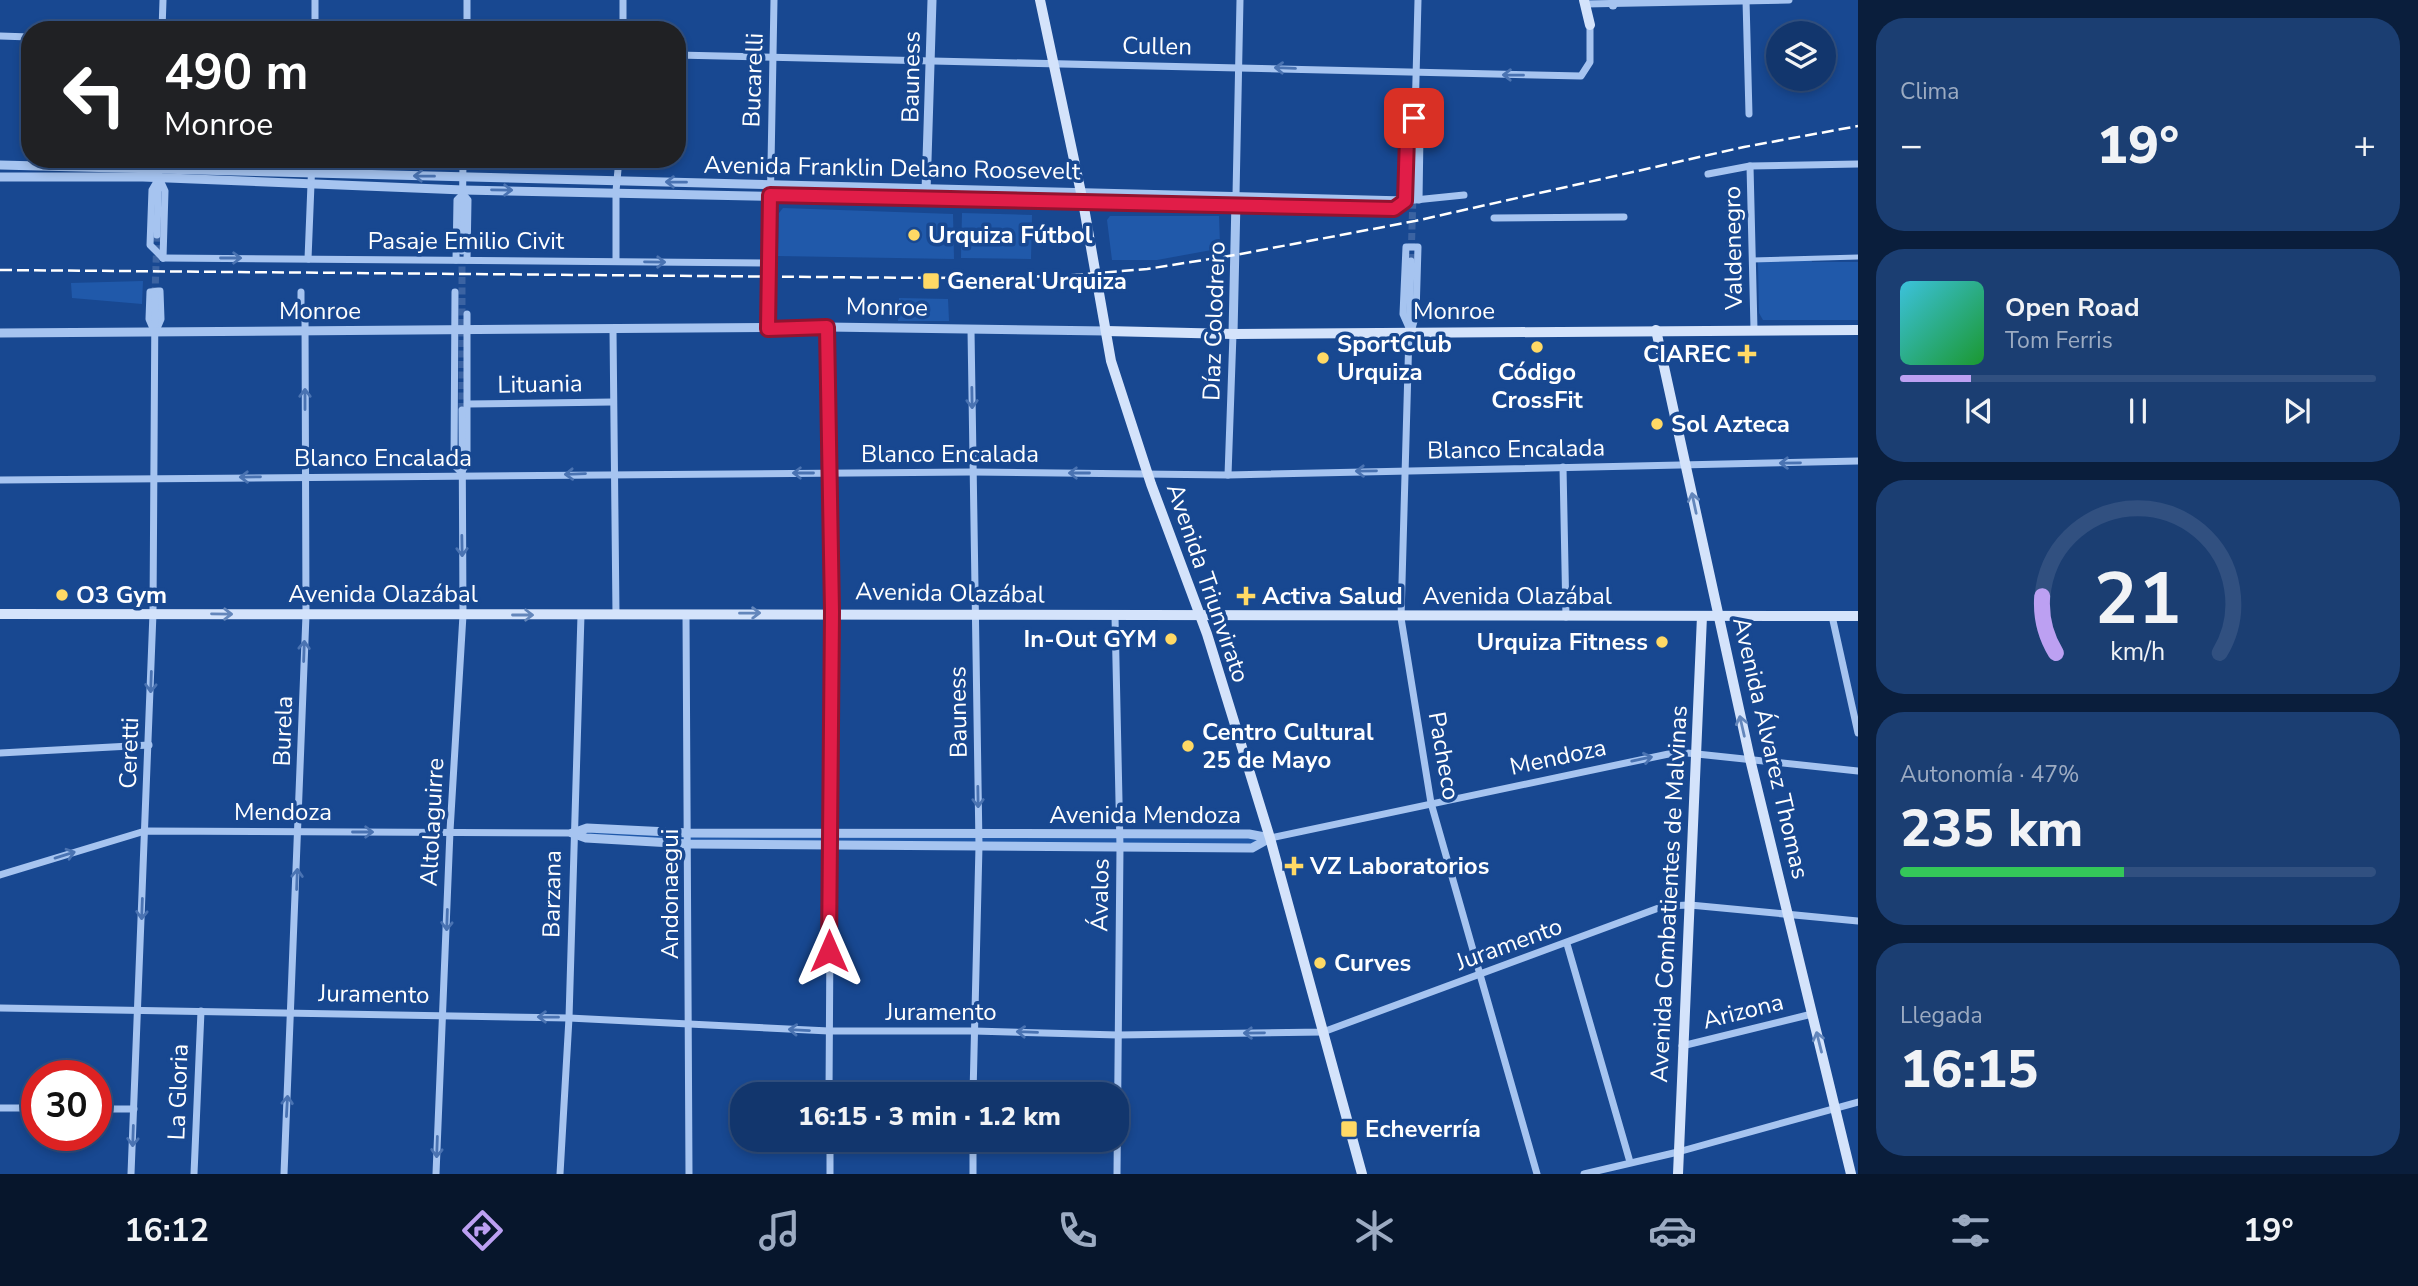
<!DOCTYPE html>
<html lang="es">
<head>
<meta charset="utf-8">
<style>
  body { margin:0; font-family:"Nunito Sans",sans-serif; background:#1b3e72; color:#f1f3f6; height:100vh; display:flex; flex-direction:column; font-size:26px; white-space:nowrap }
  * { box-sizing:border-box; margin:0 }
  p { font-size:23px; color:#9cabc2 }
  .icon { flex:none; width:38px; height:38px; fill:none; stroke:currentColor; stroke-width:2; stroke-linecap:round; stroke-linejoin:round }
  .map { position:relative; flex:1; overflow:hidden }
  .sheet { display:flex; flex-direction:column; gap:18px; padding:18px; background:#0a1e3c; width:560px }
  .sheet>* { flex:none }
  .hud { position:absolute; left:21px; top:21px; width:665px; height:147px; border-radius:28px; box-shadow:0 4px 10px #0003,0 0 0 2px #315080; background:#202124; color:#fff; overflow:hidden }
  .fabs { position:absolute; left:1766px; top:21px; display:grid; gap:14px }
  .fabs a { display:grid; place-items:center; width:70px; height:70px; border-radius:50%; background:#12366d; box-shadow:0 4px 10px #0003,0 0 0 2px #315080; font-size:35px }
  .speed { position:absolute; left:21px; top:1060px; display:flex; gap:14px; font-size:35px; font-weight:700; text-align:center }
  .speed>* { display:grid; place-content:center; width:91px; height:91px; border-radius:50%; background:#12366d; box-shadow:0 4px 10px #0003,0 0 0 2px #315080; line-height:1 }
  .speed .limit { border:10px solid #d22; background:#fff; color:#111 }
  .pin { position:absolute; display:grid; place-items:center; width:60px; height:60px; color:#fff; margin:-30px; border-radius:14px; box-shadow:0 4px 10px #0006 }
  .me { position:absolute; width:77px; margin:-38px; rotate:0deg; stroke-linejoin:round; filter:drop-shadow(0 0 5px #0008) }
  .turn { display:flex; align-items:center; gap:24px; height:147px; padding:0 28px; font-size:32px }
  .turn .icon { width:91px; height:91px; stroke-width:2.5 }
  .turn b { display:block; font-size:49px; line-height:60px }
  .big { font-size:52px; font-weight:800; line-height:1.1 }
  .sheet .tile { flex:1; display:flex; flex-direction:column; justify-content:center; gap:10px; min-width:0; padding:0 24px; border-radius:28px; background:#1b3e72 }
  .sheet .dial { align-items:center; gap:0 }
  .dial svg { height:182px; overflow:visible; fill:none; stroke:#315080; stroke-width:7; stroke-linecap:round; text-anchor:middle }
  .dial text { fill:#f1f3f6; stroke:none }
  .song { display:flex; align-items:center; gap:21px }
  .cover { width:84px; height:84px; border-radius:10px; background:linear-gradient(135deg,hsl(190 70% 55%),hsl(130 70% 35%)) }
  .played { height:7px; border-radius:4px; background:linear-gradient(90deg,#bca0f2 15%,#315080 15%) }
  .keys { display:flex; justify-content:space-around; direction:ltr }
  .heat { display:flex; justify-content:space-between; align-items:center; font-size:38px; direction:ltr }
  .charge { height:10px; border-radius:5px; background:linear-gradient(90deg,#34c759 47%,#315080 0) }
  .trip { position:absolute; left:730px; top:1082px; width:399px; height:70px; border-radius:28px; background:#12366d; box-shadow:0 4px 10px #0003,0 0 0 2px #315080; font-weight:800; line-height:70px; text-align:center }
  .tabs { display:flex; height:112px; justify-content:space-around; align-items:center; background:#07162c; color:#9cabc2 }
  .tabs .icon { width:49px; height:49px }
  .tabs .selected { color:#bca0f2 }
  .tabs b { font-size:32px; color:#f1f3f6 }
  main { display:flex; flex:1; min-height:0 }
  .map>svg:first-child { display:block }
  .green { fill:#2059aa }
  .lines { fill:none; stroke-linecap:round; stroke-linejoin:round }
  .minor-tunnel { stroke:#3b63a2; stroke-width:7; stroke-dasharray:7 3.5; stroke-linecap:butt }
  .pedestrian { stroke:#a6c4f0; stroke-width:5 }
  .minor { stroke:#a6c4f0; stroke-width:7 }
  .tertiary { stroke:#a6c4f0; stroke-width:9 }
  .secondary { stroke:#d4e3fb; stroke-width:10 }
  .rail { stroke:#fff; stroke-width:2.5; stroke-dasharray:12 5; stroke-linecap:butt }
  .oneway { stroke:#4a73b2 }
  .oneway2 { stroke:#6386bb }
  .route-casing { stroke:#92132f; stroke-width:18 }
  .route { stroke:#e11d48; stroke-width:12 }
  .poi-dot { fill:#ffd965; stroke:#184891; stroke-width:2.5 }
  .labels { text-anchor:middle; stroke-width:7; stroke-linejoin:round; paint-order:stroke }
  .street-label { font-size:24px; fill:#fff; stroke:#184891 }
  .poi-label { font-size:24px; font-weight:bold; fill:#fff; stroke:#184891; text-anchor:start }
</style>
</head>
<body>
<main>
<div class="map">
<svg width="1858" height="1174" viewBox="0 0 1858 1174">
  <rect width="100%" height="100%" fill="#184891"/>
  <g class="green">
    <polygon points="783,208 953,214 954,259 778,256 779,213"/>
    <polygon points="962,213 1032,215 1031,259 961,258"/>
    <polygon points="1110,216 1219,216 1220,246 1217,249 1157,260 1112,260 1107,220"/>
    <polygon points="1811,259 1812,262 1858,262 1858,320 1763,320 1759,313 1758,262"/>
    <polygon points="143,281 142,304 72,298 71,283"/>
    <polygon points="899,298 948,299 949,321 898,321"/>
    <polygon points="587,828 1270,838 1252,848 689,844 572,833"/>
  </g>
  <g class="lines">
    <g class="minor-tunnel">
      <polyline points="1411,261 1413,195"/>
      <polyline points="155,294 157,235"/>
      <polyline points="462,410 462,255"/>
    </g>
    <polyline class="pedestrian" points="1752,260 1858,257"/>
    <g class="minor">
      <polyline points="623,0 623,30"/>
      <polyline points="1746,0 1749,114"/>
      <polyline points="1585,4 1789,0"/>
      <polyline points="162,30 163,0"/>
      <polyline points="315,30 315,0"/>
      <polyline points="467,30 467,0"/>
      <polyline points="0,36 30,37"/>
      <polyline points="677,55 1581,76 1590,62 1590,25"/>
      <polyline points="1416,122 1420,134 1419,200"/>
      <polyline points="1411,125 1407,137 1405,201 1464,195"/>
      <polyline points="1750,166 1754,329"/>
      <polyline points="1708,174 1750,166 1858,164"/>
      <polyline points="159,178 152,190 150,245 163,258"/>
      <polyline points="159,178 165,191 163,258"/>
      <polyline points="1236,195 1240,0"/>
      <polyline points="1413,195 1418,0"/>
      <polyline points="1494,218 1624,217"/>
      <polyline points="157,235 159,159"/>
      <polygon points="1406,247 1418,247 1416,314 1411,332 1403,314"/>
      <polyline points="462,251 463,159"/>
      <polyline points="163,258 769,263"/>
      <polyline points="308,259 312,159"/>
      <polyline points="456,260 457,200 463,194 468,200 467,260"/>
      <polyline points="616,261 616,191 619,159"/>
      <polyline points="1411,261 1401,618 1431,803 1537,1174"/>
      <polygon points="160,291 161,319 155,333 149,319 150,292"/>
      <polyline points="455,292 454,465 461,472 467,464 467,314"/>
      <polyline points="827,327 832,612 829,1094"/>
      <polyline points="768,329 774,0"/>
      <polyline points="613,330 616,614"/>
      <polyline points="971,330 979,846 973,1094"/>
      <polyline points="468,404 612,402"/>
      <polyline points="1563,467 1566,617"/>
      <polyline points="1228,475 1233,334"/>
      <polyline points="0,480 972,472 1228,475 1858,461"/>
      <polyline points="686,614 689,1174"/>
      <polyline points="1115,616 1120,847 1117,1174"/>
      <polyline points="1832,616 1858,733"/>
      <polyline points="0,753 149,745"/>
      <polyline points="1270,838 1678,752 1858,771"/>
      <polyline points="0,875 145,831 572,833"/>
      <polyline points="1567,944 1630,1162"/>
      <polyline points="0,1008 569,1018 829,1031 974,1031 1118,1035 1323,1032 1664,906 1690,905 1858,921"/>
      <polyline points="1682,1046 1812,1014"/>
      <polyline points="0,1108 37,1108"/>
      <polyline points="96,1109 134,1109"/>
      <polyline points="830,1139 830,1174"/>
      <polyline points="131,1174 153,613 155,294"/>
      <polyline points="194,1174 201,1011"/>
      <polyline points="284,1174 306,615 305,314 301,313 301,292"/>
      <polyline points="436,1174 450,831 463,615 462,410"/>
      <polyline points="560,1174 569,1018 581,615"/>
      <polyline points="973,1174 973,1139"/>
      <polyline points="1584,1174 1678,1152 1858,1102"/>
    </g>
    <g class="tertiary">
      <polyline points="1613,0 1613,5"/>
      <polyline points="0,165 1405,201"/>
      <polyline points="0,177 143,177 463,190 1394,209 1405,201"/>
      <polyline points="926,192 932,0"/>
      <polyline points="0,333 827,327 1106,331"/>
      <polyline points="1233,334 1236,200"/>
      <polyline points="572,833 586,838 689,844 1252,848 1270,838"/>
      <polyline points="573,833 587,828 689,833 1249,834 1270,838"/>
    </g>
    <g class="secondary">
      <polyline points="1040,0 1083,202 1111,361 1151,484 1207,634 1270,838 1362,1174"/>
      <polyline points="1584,0 1590,25"/>
      <polyline points="1656,330 1750,759 1851,1174"/>
      <polyline points="1106,331 1233,334 1858,330"/>
      <path d="M 0,614 C 619,609 1239,620 1858,616"/>
      <polyline points="1678,1174 1702,616"/>
    </g>
    <polyline class="rail" points="0,270 933,278 1061,276 1147,269 1235,255 1415,221 1744,147 1858,126"/>
  </g>
  <defs><path id="oneway-shaft" d="M-6 0H5M1.5-3L5.5 0L1.5 3" fill="none" stroke-width="1.6" stroke-linecap="round" stroke-linejoin="round" transform="scale(1.75)"/></defs>
  <g class="oneway">
    <use href="#oneway-shaft" transform="translate(1285 68) rotate(-178)"/>
    <use href="#oneway-shaft" transform="translate(1513 75) rotate(-179)"/>
    <use href="#oneway-shaft" transform="translate(424 176) rotate(-179)"/>
    <use href="#oneway-shaft" transform="translate(676 182) rotate(-179)"/>
    <use href="#oneway-shaft" transform="translate(502 190) rotate(1)"/>
    <use href="#oneway-shaft" transform="translate(231 258)"/>
    <use href="#oneway-shaft" transform="translate(655 262) rotate(1)"/>
    <use href="#oneway-shaft" transform="translate(972 398) rotate(89)"/>
    <use href="#oneway-shaft" transform="translate(305 399) rotate(-90)"/>
    <use href="#oneway-shaft" transform="translate(1790 463) rotate(179)"/>
    <use href="#oneway-shaft" transform="translate(1366 471) rotate(179)"/>
    <use href="#oneway-shaft" transform="translate(803 473) rotate(180)"/>
    <use href="#oneway-shaft" transform="translate(1079 473) rotate(180)"/>
    <use href="#oneway-shaft" transform="translate(575 474) rotate(178)"/>
    <use href="#oneway-shaft" transform="translate(250 477) rotate(179)"/>
    <use href="#oneway-shaft" transform="translate(462 546) rotate(89)"/>
    <use href="#oneway-shaft" transform="translate(304 651) rotate(-88)"/>
    <use href="#oneway-shaft" transform="translate(151 682) rotate(92)"/>
    <use href="#oneway-shaft" transform="translate(1642 759) rotate(-12)"/>
    <use href="#oneway-shaft" transform="translate(978 797) rotate(89)"/>
    <use href="#oneway-shaft" transform="translate(363 832)"/>
    <use href="#oneway-shaft" transform="translate(65 855) rotate(-17)"/>
    <use href="#oneway-shaft" transform="translate(297 879) rotate(-88)"/>
    <use href="#oneway-shaft" transform="translate(142 909) rotate(92)"/>
    <use href="#oneway-shaft" transform="translate(447 920) rotate(92)"/>
    <use href="#oneway-shaft" transform="translate(548 1017) rotate(-179)"/>
    <use href="#oneway-shaft" transform="translate(799 1030) rotate(-177)"/>
    <use href="#oneway-shaft" transform="translate(1027 1032) rotate(-178)"/>
    <use href="#oneway-shaft" transform="translate(1254 1033) rotate(179)"/>
    <use href="#oneway-shaft" transform="translate(287 1106) rotate(-87)"/>
    <use href="#oneway-shaft" transform="translate(133 1136) rotate(92)"/>
    <use href="#oneway-shaft" transform="translate(437 1147) rotate(92)"/>
  </g>
  <g class="oneway2">
    <use href="#oneway-shaft" transform="translate(1694 503) rotate(-102)"/>
    <use href="#oneway-shaft" transform="translate(750 613) rotate(-1)"/>
    <use href="#oneway-shaft" transform="translate(222 614) rotate(1)"/>
    <use href="#oneway-shaft" transform="translate(523 615)"/>
    <use href="#oneway-shaft" transform="translate(1742 726) rotate(-103)"/>
    <use href="#oneway-shaft" transform="translate(1819 1042) rotate(-104)"/>
  </g>
  <g class="lines">
    <defs>
      <polyline id="route" points="829,951 832,612 827,327 768,329 770,195 1394,209 1405,201 1407,137 1414,118"/>
    </defs>
    <use href="#route" class="route-casing"/>
    <use href="#route" class="route"/>
  </g>
  <g class="poi-dot">
    <circle cx="914" cy="235" r="7"/>
    <rect x="922" y="272" width="18" height="18" rx="3.5"/>
    <circle cx="1537" cy="347" r="7"/>
    <path d="M1743.5 343.5h7v7h7v7h-7v7h-7v-7h-7v-7h7z"/>
    <circle cx="1323" cy="358" r="7"/>
    <circle cx="1657" cy="424" r="7"/>
    <circle cx="62" cy="595" r="7"/>
    <path d="M1242.5 585.5h7v7h7v7h-7v7h-7v-7h-7v-7h7z"/>
    <circle cx="1171" cy="639" r="7"/>
    <circle cx="1662" cy="642" r="7"/>
    <circle cx="1188" cy="746" r="7"/>
    <path d="M1290.5 855.5h7v7h7v7h-7v7h-7v-7h-7v-7h7z"/>
    <circle cx="1320" cy="963" r="7"/>
    <rect x="1340" y="1120" width="18" height="18" rx="3.5"/>
  </g>
  <g class="labels">
    <g class="street-label">
      <text transform="translate(1157 46) rotate(1)" y="8">Cullen</text>
      <text transform="translate(911 77) rotate(-89)" y="8">Bauness</text>
      <text transform="translate(753 80) rotate(-88)" y="8">Bucarelli</text>
      <text transform="translate(892 168) rotate(1)" y="8">Avenida Franklin Delano Roosevelt</text>
      <text x="466" y="249">Pasaje Emilio Civit</text>
      <text transform="translate(1733 248) rotate(-91)" y="8">Valdenegro</text>
      <text transform="translate(887 307) rotate(1)" y="8">Monroe</text>
      <text x="320" y="319">Monroe</text>
      <text x="1454" y="319">Monroe</text>
      <text transform="translate(1214 321) rotate(-88)" y="8">Díaz Colodrero</text>
      <text transform="translate(540 384) rotate(-1)" y="8">Lituania</text>
      <text transform="translate(1516 449) rotate(-1)" y="8">Blanco Encalada</text>
      <text x="950" y="462">Blanco Encalada</text>
      <text x="383" y="466">Blanco Encalada</text>
      <text transform="translate(1208 583) rotate(71)" y="8">Avenida Triunvirato</text>
      <text transform="translate(950 593) rotate(1)" y="8">Avenida Olazábal</text>
      <text x="383" y="602">Avenida Olazábal</text>
      <text x="1517" y="604">Avenida Olazábal</text>
      <text transform="translate(958 712) rotate(-91)" y="8">Bauness</text>
      <text transform="translate(283 731) rotate(-88)" y="8">Burela</text>
      <text transform="translate(1771 748) rotate(77)" y="8">Avenida Álvarez Thomas</text>
      <text transform="translate(129 753) rotate(-88)" y="8">Ceretti</text>
      <text transform="translate(1444 756) rotate(80)" y="8">Pacheco</text>
      <text transform="translate(1558 757) rotate(-12)" y="8">Mendoza</text>
      <text x="283" y="820">Mendoza</text>
      <text x="1145" y="823">Avenida Mendoza</text>
      <text transform="translate(432 822) rotate(-87)" y="8">Altolaguirre</text>
      <text transform="translate(552 894) rotate(-89)" y="8">Barzana</text>
      <text transform="translate(670 894) rotate(-90)" y="8">Andonaegui</text>
      <text transform="translate(1669 894) rotate(-87)" y="8">Avenida Combatientes de Malvinas</text>
      <text transform="translate(1100 895) rotate(-89)" y="8">Ávalos</text>
      <text transform="translate(1509 944) rotate(-20)" y="8">Juramento</text>
      <text transform="translate(374 994) rotate(1)" y="8">Juramento</text>
      <text transform="translate(1743 1011) rotate(-14)" y="8">Arizona</text>
      <text x="941" y="1020">Juramento</text>
      <text transform="translate(178 1092) rotate(-88)" y="8">La Gloria</text>
    </g>
    <g class="poi-label">
      <text x="928" y="243">Urquiza Fútbol</text>
      <text x="947" y="289">General Urquiza</text>
      <text x="1337" y="352">SportClub<tspan x="1337" dy="28">Urquiza</tspan></text>
      <text x="1731" y="362" text-anchor="end">CIAREC</text>
      <text x="1537" y="380" text-anchor="middle">Código<tspan x="1537" dy="28">CrossFit</tspan></text>
      <text x="1671" y="432">Sol Azteca</text>
      <text x="76" y="603">O3 Gym</text>
      <text x="1262" y="604">Activa Salud</text>
      <text x="1157" y="647" text-anchor="end">In-Out GYM</text>
      <text x="1648" y="650" text-anchor="end">Urquiza Fitness</text>
      <text x="1202" y="740">Centro Cultural<tspan x="1202" dy="28">25 de Mayo</tspan></text>
      <text x="1310" y="874">VZ Laboratorios</text>
      <text x="1334" y="971">Curves</text>
      <text x="1365" y="1137">Echeverría</text>
    </g>
  </g>
</svg>
<div class="fabs">
<a><svg class="icon" aria-label="layers" viewBox="0 0 24 24"><path d="M12 4l9 5-9 5-9-5zM3 14l9 5 9-5"/></svg></a>
</div>
<div class="speed"><div class="limit">30</div></div>
<div class="pin" style="left:1414px;top:118px;background:#d93025"><svg class="icon" aria-label="arrive" viewBox="0 0 24 24"><path d="M6 21V4h12l-3 4 3 4H6"/></svg></div>
<svg class="me" style="left:829px;top:951px" viewBox="-20 -20 40 40"><path d="M0-17L14 15 0 8-14 15z" fill="#e11d48" stroke="#fff" stroke-width="4"/></svg>
<div class="trip">16:15 · 3 min · 1.2 km</div>
<div class="hud">
<div class="turn"><svg class="icon" aria-label="left" viewBox="0 0 24 24"><path d="M17 20v-9H6M10 6l-5 5 5 5"/></svg><div><b>490 m</b>Monroe</div></div>
</div>
</div>
<section class="sheet">
<div class="tile"><p>Clima</p>
<div class="heat"><a>−</a><b class="big">19°</b><a>+</a></div>
</div>
<div class="tile">
<div class="song"><i class="cover"></i><div><b>Open Road</b><p>Tom Ferris</p></div></div>
<div class="played"></div>
<div class="keys"><svg class="icon" aria-label="previous" viewBox="0 0 24 24"><path d="M18 5L8 12l10 7zM5 5v14"/></svg><svg class="icon" aria-label="pause" viewBox="0 0 24 24"><path d="M8 5v14M16 5v14"/></svg><svg class="icon" aria-label="next" viewBox="0 0 24 24"><path d="M6 5l10 7-10 7zM19 5v14"/></svg></div>
</div>
<div class="tile dial"><svg viewBox="0 0 100 80">
<path d="M14 69A42 42 0 1 1 86 69"/>
<path d="M14 69A42 42 0 0 1 8 44" stroke="#bca0f2"/>
<text x="50" y="56" font-size="32" font-weight="700">21</text>
<text x="50" y="72" font-size="11">km/h</text>
</svg></div>
<div class="tile"><p>Autonomía · 47%</p><b class="big">235 km</b><div class="charge"></div></div>
<div class="tile"><p>Llegada</p><b class="big">16:15</b></div>
</section>
</main>
<nav class="tabs">
<b>16:12</b>
<svg class="icon selected" aria-label="directions" viewBox="0 0 24 24"><path d="M12 3l9 9-9 9-9-9zM9 14v-3h6M13 9l2 2-2 2"/></svg>
<svg class="icon" aria-label="music" viewBox="0 0 24 24"><path d="M9 18V5l10-2v13"/><circle cx="6" cy="18" r="3"/><circle cx="16" cy="16" r="3"/></svg>
<svg class="icon" aria-label="phone" viewBox="0 0 24 24"><path d="M5 4h4l2 5-3 2q2 4 5 5l2-3 5 2v4C11 20 4 13 5 4z"/></svg>
<svg class="icon" aria-label="climate" viewBox="0 0 24 24"><path d="M12 3v18M4 7l16 10M4 17L20 7"/></svg>
<svg class="icon" aria-label="car" viewBox="0 0 24 24"><path d="M5 17H2v-5l4-1 3-4h7l3 4 3 1v5h-3M9 17h6M6 11h13"/><circle cx="7" cy="17" r="2"/><circle cx="17" cy="17" r="2"/></svg>
<svg class="icon" aria-label="filters" viewBox="0 0 24 24"><path d="M4 7h16M4 17h16"/><circle cx="9" cy="7" r="2"/><circle cx="15" cy="17" r="2"/></svg>
<b>19°</b>
</nav>
</body>
</html>
